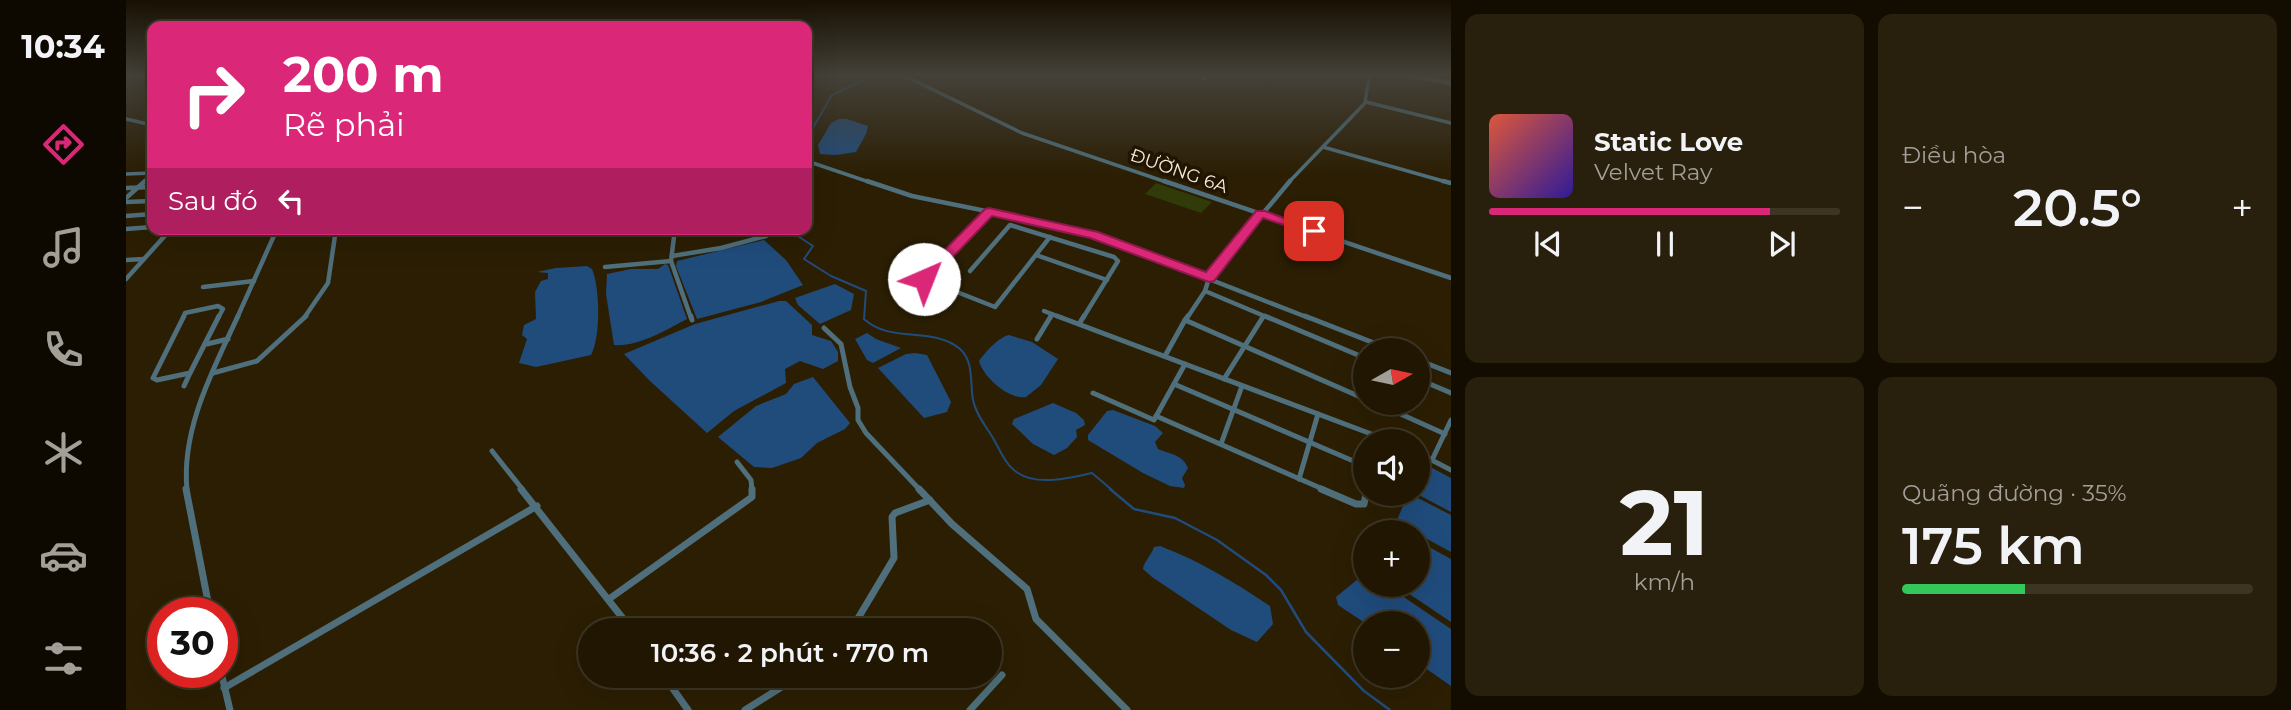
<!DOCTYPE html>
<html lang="vi">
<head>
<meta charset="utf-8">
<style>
  body { margin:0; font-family:Montserrat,sans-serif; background:#281f0c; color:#f1f3f6; height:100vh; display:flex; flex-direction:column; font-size:26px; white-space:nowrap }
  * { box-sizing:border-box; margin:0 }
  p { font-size:23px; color:#a29f99 }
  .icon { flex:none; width:38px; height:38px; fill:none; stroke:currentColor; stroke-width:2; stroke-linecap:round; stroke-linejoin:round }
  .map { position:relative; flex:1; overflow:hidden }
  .sheet { display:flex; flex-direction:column; gap:14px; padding:14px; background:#120c01; width:840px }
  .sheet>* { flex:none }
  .banner { position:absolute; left:21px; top:21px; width:665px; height:214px; border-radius:14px; box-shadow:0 7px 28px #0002,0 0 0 2px #3d3524; background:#db2777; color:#fff; overflow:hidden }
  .needle { width:46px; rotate:81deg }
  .buttons { position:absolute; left:1227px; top:338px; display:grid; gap:14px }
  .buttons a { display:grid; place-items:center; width:77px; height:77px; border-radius:50%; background:#201602; box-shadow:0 7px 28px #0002,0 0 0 2px #3d3524; font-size:35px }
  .speed { position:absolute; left:21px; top:597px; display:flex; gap:14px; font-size:35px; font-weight:700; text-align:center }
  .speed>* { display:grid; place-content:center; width:91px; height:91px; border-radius:50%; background:#201602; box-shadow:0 7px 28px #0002,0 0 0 2px #3d3524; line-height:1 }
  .speed .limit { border:10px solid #d22; background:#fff; color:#111 }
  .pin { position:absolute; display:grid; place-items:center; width:60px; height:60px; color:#fff; margin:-30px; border-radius:14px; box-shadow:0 4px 10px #0006 }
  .me { position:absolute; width:77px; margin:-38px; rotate:44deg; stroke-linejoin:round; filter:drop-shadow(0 0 5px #0008) }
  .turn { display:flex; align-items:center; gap:24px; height:147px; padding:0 21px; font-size:32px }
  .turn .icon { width:91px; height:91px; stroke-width:2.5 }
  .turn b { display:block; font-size:49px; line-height:60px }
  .then { display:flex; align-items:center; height:66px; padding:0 21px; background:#0003; gap:14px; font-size:26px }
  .big { font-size:52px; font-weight:600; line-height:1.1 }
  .sheet .card { flex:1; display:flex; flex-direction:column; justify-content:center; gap:10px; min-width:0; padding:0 24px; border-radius:14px; background:#281f0c }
  .sheet .dial { align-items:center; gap:0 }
  .dial b { font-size:91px; line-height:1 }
  .song { display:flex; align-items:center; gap:21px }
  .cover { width:84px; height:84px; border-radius:10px; background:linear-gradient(135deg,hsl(10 70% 55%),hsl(250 70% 35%)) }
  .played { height:7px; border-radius:4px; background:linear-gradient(90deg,#db2777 80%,#3d3524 80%) }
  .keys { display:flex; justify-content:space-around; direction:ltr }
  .heat { display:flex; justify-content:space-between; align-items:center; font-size:38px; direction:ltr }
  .charge { height:10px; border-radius:5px; background:linear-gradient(90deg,#34c759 35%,#3d3524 0) }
  .sheet .tiles { flex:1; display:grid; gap:14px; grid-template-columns:repeat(2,1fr) }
  .trip { position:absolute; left:452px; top:618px; width:424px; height:70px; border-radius:35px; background:#201602; box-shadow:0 7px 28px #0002,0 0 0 2px #3d3524; font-weight:600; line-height:70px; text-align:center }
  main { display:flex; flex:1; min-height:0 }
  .tabs { display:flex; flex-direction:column; width:126px; justify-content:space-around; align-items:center; background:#0d0901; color:#a29f99 }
  .tabs .icon { width:49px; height:49px }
  .tabs .active { color:#db2777 }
  .tabs b { font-size:32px; color:#f1f3f6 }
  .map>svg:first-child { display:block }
  .green { fill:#313a09 }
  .water { fill:#204c7c }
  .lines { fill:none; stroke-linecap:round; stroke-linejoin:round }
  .stream-far1 { stroke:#204c7c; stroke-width:2 }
  .stream { stroke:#204c7c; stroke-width:2.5 }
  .minor-far3 { stroke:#4e6f7b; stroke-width:3.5 }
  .minor-far2 { stroke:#4e6f7b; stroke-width:4.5 }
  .minor-far1 { stroke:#4e6f7b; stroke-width:5 }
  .minor { stroke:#4e6f7b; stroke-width:7 }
  .tertiary { stroke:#4e6f7b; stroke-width:4.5 }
  .route { fill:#db2777; stroke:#8e194d; stroke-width:2 }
  .labels { text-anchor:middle; stroke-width:7; stroke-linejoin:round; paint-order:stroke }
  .far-street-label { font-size:18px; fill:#f5ecdc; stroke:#211400 }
</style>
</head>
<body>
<main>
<nav class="tabs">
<b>10:34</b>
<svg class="icon active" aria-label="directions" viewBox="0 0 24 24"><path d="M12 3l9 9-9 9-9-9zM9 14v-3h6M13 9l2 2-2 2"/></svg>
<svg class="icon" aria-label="music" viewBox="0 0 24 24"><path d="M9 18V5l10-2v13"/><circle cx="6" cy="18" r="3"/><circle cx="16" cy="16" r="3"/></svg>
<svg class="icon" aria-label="phone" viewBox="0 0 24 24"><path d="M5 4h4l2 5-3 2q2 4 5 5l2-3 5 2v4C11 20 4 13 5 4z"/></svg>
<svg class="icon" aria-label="climate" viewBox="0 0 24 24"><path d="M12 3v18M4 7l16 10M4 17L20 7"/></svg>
<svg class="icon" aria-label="car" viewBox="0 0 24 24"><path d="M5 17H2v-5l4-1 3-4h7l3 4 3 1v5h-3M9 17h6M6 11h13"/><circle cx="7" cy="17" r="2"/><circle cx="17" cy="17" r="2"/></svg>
<svg class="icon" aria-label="filters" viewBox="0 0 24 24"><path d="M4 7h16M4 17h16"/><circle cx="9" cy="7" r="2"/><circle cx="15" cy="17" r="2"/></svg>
</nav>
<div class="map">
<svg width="1325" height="710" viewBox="0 0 1325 710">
  <rect width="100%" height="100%" fill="#2b1e03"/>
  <polygon class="green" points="1030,183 1086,202 1075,213 1019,194"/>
  <g class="water">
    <polygon points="713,119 721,119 742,126 740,134 730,152 710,155 694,154 692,145 705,123"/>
    <polygon points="638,240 660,260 677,285 635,302 571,319 550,266 551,261"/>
    <path d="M 539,264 L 542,265 L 561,319 C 540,330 512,347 488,345 L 480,294 L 481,274 L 505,269 L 532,269 Z"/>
    <path d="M 461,266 L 466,269 C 474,288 475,337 465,355 L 410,367 L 393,363 L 401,339 L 396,335 L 398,325 L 410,319 L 409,292 L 415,281 L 422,279 L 422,273 L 411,272 L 430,268 Z"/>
    <polygon points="709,284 728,294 725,310 694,324 672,305 669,298"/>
    <polygon points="653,301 660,301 686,325 686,335 705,341 712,352 712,361 697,369 674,361 659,369 660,383 608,411 581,433 524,381 498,354 569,324"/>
    <polygon points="741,333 750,339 775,348 747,363 741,360 729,339"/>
    <path d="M 883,335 L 906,342 L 932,359 L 915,385 L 900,397 C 883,400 857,377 853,361 C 859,352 873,337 883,335 Z"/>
    <polygon points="789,353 801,355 825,402 821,412 798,418 752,368 780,354"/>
    <polygon points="687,377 724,423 719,429 691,443 675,458 646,468 628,467 592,437 630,406 660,394 668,384"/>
    <polygon points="927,403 950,413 958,420 959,425 950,430 951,437 941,448 928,455 907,444 886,424 888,419"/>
    <path d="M 987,410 L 1029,426 L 1037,433 L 1029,442 L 1032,449 C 1044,454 1057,455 1062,468 L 1056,478 L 1059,485 L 1058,488 L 1044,486 L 1017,473 L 962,440 L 962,435 L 981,411 Z"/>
    <polygon points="1297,463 1325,478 1325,512 1291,494 1292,472"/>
    <polygon points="1288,496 1325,515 1325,552 1270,522 1281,497"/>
    <polygon points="1292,541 1325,559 1325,622 1270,585 1292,584"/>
    <path d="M 1034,546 C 1074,561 1108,582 1144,606 L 1147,624 L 1131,642 L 1105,630 L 1026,577 L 1017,569 C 1018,561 1025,556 1028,547 Z"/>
    <polygon points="1238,574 1239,584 1260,585 1325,629 1325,686 1292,663 1292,623 1239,623 1212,605 1210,597"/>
  </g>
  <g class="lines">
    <g class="stream-far1">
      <polyline points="681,147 688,126 706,95 746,76"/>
      <path d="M 661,229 L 687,246 L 678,259 L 705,276 L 740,291 L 738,319 C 765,344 807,326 834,349 C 848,361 844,384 847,400 C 850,415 860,426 867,438 C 874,450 880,466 892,473 C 911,486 945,478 966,473 L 986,490"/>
    </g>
    <polyline class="stream" points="984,489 1008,509 1049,518 1091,540 1140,575 1155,590 1180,632 1238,691 1264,710"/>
    <g class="minor-far3">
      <polyline points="779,76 896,133 1043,183"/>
      <polyline points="1077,79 1079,76"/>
      <polyline points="1240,102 1325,123"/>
      <polyline points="0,119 26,125"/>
      <polyline points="1197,147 1324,183"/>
      <polyline points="681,161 746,183"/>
      <polyline points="0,174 26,173"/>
      <polyline points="17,183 26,174"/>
      <polyline points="1162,183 1239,103 1243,76"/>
    </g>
    <g class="minor-far2">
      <polyline points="741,181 786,196 924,224 983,240 1183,318"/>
      <polyline points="1038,181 1325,278"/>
      <polyline points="1317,181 1325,183"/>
      <polyline points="0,188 26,187"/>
      <polyline points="0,198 19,181"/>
      <polyline points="0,202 26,201"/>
      <polyline points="863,212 798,279 869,307 924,237"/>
      <polyline points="0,216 26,214"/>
      <polyline points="0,229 26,227"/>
      <polyline points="910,255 981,280"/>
      <polyline points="546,256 595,248 640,236"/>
      <polyline points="0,260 18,259"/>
      <polyline points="545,261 565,318"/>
      <polyline points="479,267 545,261 549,229"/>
      <polyline points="844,271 884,225 988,257 992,261 957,318"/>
      <polyline points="0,279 45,229"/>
      <polyline points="77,287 128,281"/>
      <polyline points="918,311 936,318"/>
      <polyline points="57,318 59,313 92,306 97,309 92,318"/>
      <polyline points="111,318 151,229"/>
      <polyline points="178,318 202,283 210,229"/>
      <polyline points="924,318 926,314"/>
      <polyline points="1061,318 1079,291"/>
      <polyline points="1143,318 1079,291 1083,278 1164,181"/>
    </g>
    <g class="minor-far1">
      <polyline points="58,316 27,378 31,380 64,373 93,316"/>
      <polyline points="565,316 566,320"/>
      <polyline points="931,316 1264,441"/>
      <polyline points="1139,316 1239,358"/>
      <polyline points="1179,316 1266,350"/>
      <polyline points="1059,320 1062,316"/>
      <polyline points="953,324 958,316"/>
      <polyline points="698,328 715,344 724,387 732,408 732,420 740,433 794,490"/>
      <polyline points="911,339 925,316"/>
      <polyline points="81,344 102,339"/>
      <polyline points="1039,356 1059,320 1239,399"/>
      <polyline points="1292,360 1325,373"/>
      <polyline points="87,373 131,361 180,316"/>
      <polyline points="1098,379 1137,317"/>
      <polyline points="1292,379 1325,393"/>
      <polyline points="1048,384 1239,466"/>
      <polyline points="58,386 64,373"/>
      <polyline points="967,393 1028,420 1059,364"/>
      <polyline points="1248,402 1319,434"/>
      <polyline points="1030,416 1199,490"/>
      <polyline points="1095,444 1116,386"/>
      <polyline points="366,451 397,490"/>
      <polyline points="1292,453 1325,470"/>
      <polyline points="1306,460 1325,420"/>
      <polyline points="611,462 625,480 626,490"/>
      <polyline points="1173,479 1192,414"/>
      <path d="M 61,490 C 55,429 87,370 112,316"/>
    </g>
    <g class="minor">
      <polyline points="60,489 84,612"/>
      <polyline points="395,489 506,630"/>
      <polyline points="793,489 826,524 901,589 910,619 1001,710"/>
      <polyline points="1195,489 1230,504 1238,504 1240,494"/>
      <polyline points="483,599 626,497 626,489"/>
      <polyline points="725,630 768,558 766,517 769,513 804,500"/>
      <polyline points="95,672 104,710"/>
      <polyline points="538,676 562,710"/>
      <polyline points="98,688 411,506"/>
      <polyline points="619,710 673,676"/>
      <polyline points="844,710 876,675"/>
    </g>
    <polyline class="tertiary" points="1283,76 1325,83"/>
  </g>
  <linearGradient id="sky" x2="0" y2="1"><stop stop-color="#181002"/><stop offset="0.43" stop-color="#444139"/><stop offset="1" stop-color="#444139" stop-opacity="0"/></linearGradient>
  <rect width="1325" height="175" fill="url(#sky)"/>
  <polygon class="route" points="863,208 972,232 1080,272 1130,211 1139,211 1194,231 1188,235 1137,218 1088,281 1083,282 964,238 866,216 803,282 793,282 793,276 859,209"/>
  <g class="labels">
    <g class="far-street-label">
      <text transform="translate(1053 171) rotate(19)" y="6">ĐƯỜNG 6A</text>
    </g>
  </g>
</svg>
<div class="buttons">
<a><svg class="needle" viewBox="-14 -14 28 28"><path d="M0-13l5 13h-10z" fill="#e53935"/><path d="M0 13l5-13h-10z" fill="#a29f99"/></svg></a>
<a><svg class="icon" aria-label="sound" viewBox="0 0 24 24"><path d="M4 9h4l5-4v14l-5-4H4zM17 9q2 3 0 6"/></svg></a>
<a>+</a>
<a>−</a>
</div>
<div class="speed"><div class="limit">30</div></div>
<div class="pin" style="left:1188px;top:231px;background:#d93025"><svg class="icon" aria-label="arrive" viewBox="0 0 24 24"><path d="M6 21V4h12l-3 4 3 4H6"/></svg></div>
<svg class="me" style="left:798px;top:279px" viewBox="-20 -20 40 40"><circle r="19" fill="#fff"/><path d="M0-13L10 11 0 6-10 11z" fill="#db2777"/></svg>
<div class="trip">10:36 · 2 phút · 770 m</div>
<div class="banner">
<div class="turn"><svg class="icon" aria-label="right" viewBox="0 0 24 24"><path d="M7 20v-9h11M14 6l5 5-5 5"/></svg><div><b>200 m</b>Rẽ phải</div></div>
<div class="then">Sau đó<svg class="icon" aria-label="left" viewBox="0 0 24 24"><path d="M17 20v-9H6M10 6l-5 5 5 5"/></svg></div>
</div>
</div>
<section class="sheet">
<div class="tiles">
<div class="card">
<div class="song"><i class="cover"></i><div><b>Static Love</b><p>Velvet Ray</p></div></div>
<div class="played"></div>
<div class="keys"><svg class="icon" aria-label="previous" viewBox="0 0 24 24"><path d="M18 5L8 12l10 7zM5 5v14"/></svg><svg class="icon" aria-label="pause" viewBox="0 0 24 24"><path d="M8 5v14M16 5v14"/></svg><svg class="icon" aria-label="next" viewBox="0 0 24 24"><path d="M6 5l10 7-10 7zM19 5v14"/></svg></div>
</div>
<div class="card"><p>Điều hòa</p>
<div class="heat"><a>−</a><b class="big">20.5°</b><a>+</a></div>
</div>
<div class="card dial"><b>21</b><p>km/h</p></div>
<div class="card"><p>Quãng đường · 35%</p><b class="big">175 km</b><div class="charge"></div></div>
</div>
</section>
</main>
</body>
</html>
